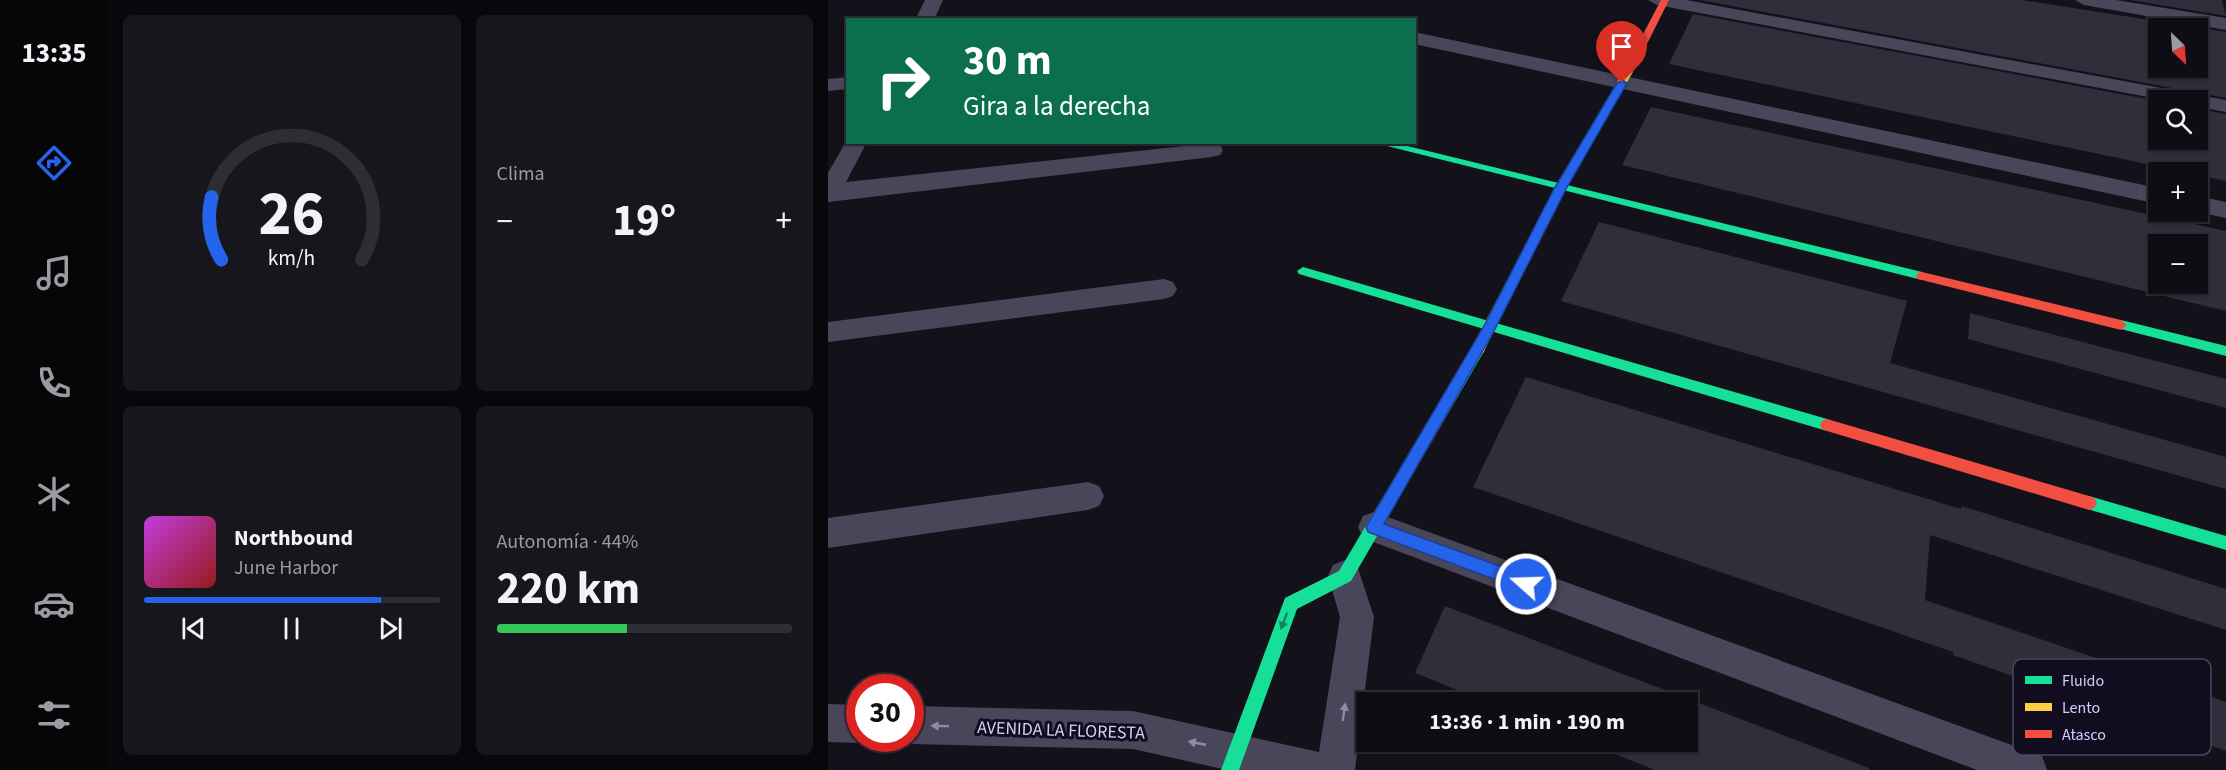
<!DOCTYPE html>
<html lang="es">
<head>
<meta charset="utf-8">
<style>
  body { margin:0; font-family:"Source Sans 3",sans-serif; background:#17161d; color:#f1f3f6; height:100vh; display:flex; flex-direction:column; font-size:22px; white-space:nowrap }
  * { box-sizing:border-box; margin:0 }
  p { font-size:20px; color:#9b9ca0 }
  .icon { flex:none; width:33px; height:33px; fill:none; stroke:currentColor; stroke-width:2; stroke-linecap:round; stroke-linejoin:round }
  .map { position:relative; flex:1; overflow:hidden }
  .side { display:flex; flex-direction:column; gap:15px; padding:15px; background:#08070b; width:720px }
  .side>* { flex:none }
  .guide { position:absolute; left:18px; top:18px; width:570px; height:126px; border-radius:0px; box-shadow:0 2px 4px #0004,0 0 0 2px #2e2d34; background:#0b6e4f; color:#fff; overflow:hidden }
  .needle { width:39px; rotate:155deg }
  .tools { position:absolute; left:1320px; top:18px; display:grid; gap:12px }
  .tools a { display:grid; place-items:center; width:60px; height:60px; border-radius:0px; background:#0e0d14; box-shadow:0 2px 4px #0004,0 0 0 2px #2e2d34; font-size:30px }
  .speed { position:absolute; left:18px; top:674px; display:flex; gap:12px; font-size:30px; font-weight:700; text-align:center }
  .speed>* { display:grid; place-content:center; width:78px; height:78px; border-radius:50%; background:#0e0d14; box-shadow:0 2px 4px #0004,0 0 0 2px #2e2d34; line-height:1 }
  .speed .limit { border:9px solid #d22; background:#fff; color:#111 }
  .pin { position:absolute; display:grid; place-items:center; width:51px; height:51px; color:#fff; margin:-62px -26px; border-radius:50% 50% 50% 0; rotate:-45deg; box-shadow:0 0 6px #0007 }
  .pin .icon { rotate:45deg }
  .me { position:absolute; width:66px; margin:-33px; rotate:290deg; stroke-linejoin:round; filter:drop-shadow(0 0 4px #0008) }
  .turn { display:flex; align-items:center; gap:21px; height:126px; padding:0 18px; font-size:27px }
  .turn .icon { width:78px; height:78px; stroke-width:2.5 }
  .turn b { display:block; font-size:42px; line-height:51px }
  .big { font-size:45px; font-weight:700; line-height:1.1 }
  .side .tile { flex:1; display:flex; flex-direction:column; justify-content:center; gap:9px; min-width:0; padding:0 21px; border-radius:9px; background:#17161d }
  .side .dial { align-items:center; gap:0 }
  .dial svg { height:156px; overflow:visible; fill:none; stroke:#2e2d34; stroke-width:7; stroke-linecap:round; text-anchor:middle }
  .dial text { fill:#f1f3f6; stroke:none }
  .song { display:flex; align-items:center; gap:18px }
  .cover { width:72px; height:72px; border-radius:9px; background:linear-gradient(135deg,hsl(290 70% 55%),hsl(0 70% 35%)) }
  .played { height:6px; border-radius:3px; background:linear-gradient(90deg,#2563eb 80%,#2e2d34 80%) }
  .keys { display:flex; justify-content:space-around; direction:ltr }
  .heat { display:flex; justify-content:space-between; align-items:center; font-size:33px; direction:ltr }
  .charge { height:9px; border-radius:4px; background:linear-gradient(90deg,#34c759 44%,#2e2d34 0) }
  .side .tiles { flex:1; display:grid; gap:15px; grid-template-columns:repeat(2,1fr) }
  .trip { position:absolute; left:528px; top:692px; width:342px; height:60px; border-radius:0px; background:#0e0d14; box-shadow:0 2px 4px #0004,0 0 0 2px #2e2d34; font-weight:700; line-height:60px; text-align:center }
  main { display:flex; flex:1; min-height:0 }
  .tab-bar { display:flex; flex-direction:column; width:108px; justify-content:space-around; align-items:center; background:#060508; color:#9b9ca0 }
  .tab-bar .icon { width:42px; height:42px }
  .tab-bar .current { color:#2563eb }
  .tab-bar b { font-size:27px; color:#f1f3f6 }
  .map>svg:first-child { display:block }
  .building { fill:#312e3c; fill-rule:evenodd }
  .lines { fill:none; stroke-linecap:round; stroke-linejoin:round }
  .street { fill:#49465a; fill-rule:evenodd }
  .fast { fill:#16e098; fill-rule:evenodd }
  .slow { fill:#ffcf43; fill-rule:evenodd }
  .jam { fill:#f24e42; fill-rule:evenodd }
  .oneway { fill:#148161 }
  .oneway2 { fill:#9089ab }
  .route { fill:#2563eb; stroke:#184099; stroke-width:1.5 }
  .labels { text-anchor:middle; stroke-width:6; stroke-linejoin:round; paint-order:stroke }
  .near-street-label { font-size:18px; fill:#d7ccfc; stroke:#120d1e }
  .key { fill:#120d1e; stroke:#4d4661; stroke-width:1.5 }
  .key-label { font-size:16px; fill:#d7ccfc }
</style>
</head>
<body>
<main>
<nav class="tab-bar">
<b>13:35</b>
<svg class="icon current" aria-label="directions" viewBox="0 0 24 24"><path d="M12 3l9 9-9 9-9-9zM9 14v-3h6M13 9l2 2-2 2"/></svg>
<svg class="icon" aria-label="music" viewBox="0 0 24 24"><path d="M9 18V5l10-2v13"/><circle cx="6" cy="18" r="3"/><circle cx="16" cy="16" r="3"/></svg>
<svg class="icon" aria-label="phone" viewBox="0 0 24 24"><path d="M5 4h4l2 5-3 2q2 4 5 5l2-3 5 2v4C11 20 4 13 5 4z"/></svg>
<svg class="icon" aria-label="climate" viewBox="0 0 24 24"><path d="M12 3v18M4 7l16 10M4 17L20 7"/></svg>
<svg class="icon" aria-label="car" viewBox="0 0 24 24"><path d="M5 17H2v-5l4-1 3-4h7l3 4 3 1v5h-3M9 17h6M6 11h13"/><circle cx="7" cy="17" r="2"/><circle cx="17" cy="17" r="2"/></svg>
<svg class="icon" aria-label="filters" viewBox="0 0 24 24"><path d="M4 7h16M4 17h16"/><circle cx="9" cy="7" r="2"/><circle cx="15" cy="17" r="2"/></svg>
</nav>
<section class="side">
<div class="tiles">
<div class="tile dial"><svg viewBox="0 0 100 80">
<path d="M14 69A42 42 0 1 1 86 69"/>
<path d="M14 69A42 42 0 0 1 9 37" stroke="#2563eb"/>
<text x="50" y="56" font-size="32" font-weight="700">26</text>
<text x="50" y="72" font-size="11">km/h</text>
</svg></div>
<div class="tile"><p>Clima</p>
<div class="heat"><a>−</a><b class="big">19°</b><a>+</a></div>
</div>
<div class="tile">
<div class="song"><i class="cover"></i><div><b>Northbound</b><p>June Harbor</p></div></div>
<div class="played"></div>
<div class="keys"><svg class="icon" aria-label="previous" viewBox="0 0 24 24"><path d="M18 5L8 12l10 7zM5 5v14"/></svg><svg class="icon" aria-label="pause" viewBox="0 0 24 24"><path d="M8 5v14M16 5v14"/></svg><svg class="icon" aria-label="next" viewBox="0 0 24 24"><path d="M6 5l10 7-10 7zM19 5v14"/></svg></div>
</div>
<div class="tile"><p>Autonomía · 44%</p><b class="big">220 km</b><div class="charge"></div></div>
</div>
</section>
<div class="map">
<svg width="1398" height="770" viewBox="0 0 1398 770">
  <rect width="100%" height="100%" fill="#13111a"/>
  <g class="building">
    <path d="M 872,0 L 1194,0 L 1398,32 L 1398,98 ZM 1330,28 L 1370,28 L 1370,68 L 1330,68 Z"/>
    <polygon points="1302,0 1394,0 1398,16"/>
    <polygon points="865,14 1330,101 1330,140 1370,140 1370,109 1398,114 1398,181 1370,175 1370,172 1357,172 841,64"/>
    <path d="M 823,107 L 1398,231 L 1398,311 L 794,165 ZM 1330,244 L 1370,244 L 1370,284 L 1330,284 Z"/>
    <polygon points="771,222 1079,301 1062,363 1398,457 1398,489 733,301"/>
    <polygon points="1142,313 1398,379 1398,408 1140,339"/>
    <polygon points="698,377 1133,509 1134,506 1398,589 1398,630 1102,535 1097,600 1398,702 1398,751 1125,655 1125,652 645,487"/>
    <polygon points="617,606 1041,768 1041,770 827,770 755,741 860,741 860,702 659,702 587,673"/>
  </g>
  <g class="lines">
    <g class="street">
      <polygon points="97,0 115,0 106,20 87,20"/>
      <polygon points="820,0 858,0 1398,100 1398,112 1370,107 1370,100 1336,100 829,5"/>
      <polygon points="1247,0 1288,0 1398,18 1398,30 1256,5"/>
      <polygon points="586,32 1330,188 1330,204 586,44"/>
      <polygon points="20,77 20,89 0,91 0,79"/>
      <polygon points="20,138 20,142 39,142 18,182 384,143 392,145 395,150 392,155 384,157 0,202 0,173"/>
      <polygon points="1370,196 1398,202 1398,218 1369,212"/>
      <polygon points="336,279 345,282 349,289 345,296 336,299 0,342 0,322"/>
      <polygon points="260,482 271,486 276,496 271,506 260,510 0,548 0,518"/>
      <polygon points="546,512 1200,751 1214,756 1219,770 1149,770 535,538 530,527 535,516"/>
      <polygon points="517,560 529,565 546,617 527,770 399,770 305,749 82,744 69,738 82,738 82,706 305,711 491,752 512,617 500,576 505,565"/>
      <polygon points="0,704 32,705 32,738 44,738 32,743 0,742"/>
    </g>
    <g class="fast">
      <polygon points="543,142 563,142 1094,272 1100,276 1094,280"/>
      <polygon points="475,267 999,419 1004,421 1006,425 1004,429 999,431 471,274 469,271"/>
      <polygon points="1293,320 1398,346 1398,356 1289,328 1287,325"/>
      <polygon points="650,344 657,349 655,353 523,581 469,609 411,770 393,770 457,598 511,571 645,345"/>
      <polygon points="1261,496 1398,536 1398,550 1256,508 1253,503 1256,498"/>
    </g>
    <polygon class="slow" points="800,69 805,72 737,189 655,353 645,353 643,349 727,189 795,72"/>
    <g class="jam">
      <polygon points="833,0 841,0 805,72 797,74 795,72"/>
      <polygon points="1094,272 1293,320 1299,325 1293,330 1090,279 1088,276 1090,273"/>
      <polygon points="999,419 1261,496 1266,498 1269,503 1266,508 1261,510 999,431 994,429 992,425 994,421"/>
    </g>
  </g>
  <defs><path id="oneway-solid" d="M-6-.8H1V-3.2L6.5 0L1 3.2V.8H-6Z" transform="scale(1.5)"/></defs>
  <use class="oneway" href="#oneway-solid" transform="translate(456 621) rotate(111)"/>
  <g class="oneway2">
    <use href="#oneway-solid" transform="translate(516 712) rotate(-82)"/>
    <use href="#oneway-solid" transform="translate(112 726) rotate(-179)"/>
    <use href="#oneway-solid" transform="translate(369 743) rotate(-169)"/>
  </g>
  <polygon class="route" points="794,80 799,83 738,189 666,331 556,524 704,578 706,584 704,589 698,591 540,532 538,527 656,326 726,189 789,83"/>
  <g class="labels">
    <g class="near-street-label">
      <text transform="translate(233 730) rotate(2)" y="6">AVENIDA LA FLORESTA</text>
    </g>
  </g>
  <rect x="1185" y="659" width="198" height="96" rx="9" class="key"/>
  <rect x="1197" y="676" width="27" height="8" fill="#16e098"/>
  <rect x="1197" y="703" width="27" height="8" fill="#ffcf43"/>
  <rect x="1197" y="730" width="27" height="8" fill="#f24e42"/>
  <g class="key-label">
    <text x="1234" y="686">Fluido</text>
    <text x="1234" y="713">Lento</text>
    <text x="1234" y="740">Atasco</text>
  </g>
</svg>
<div class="tools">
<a><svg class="needle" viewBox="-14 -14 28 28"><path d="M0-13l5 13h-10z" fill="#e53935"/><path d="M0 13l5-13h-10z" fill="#9b9ca0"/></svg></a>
<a><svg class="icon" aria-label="search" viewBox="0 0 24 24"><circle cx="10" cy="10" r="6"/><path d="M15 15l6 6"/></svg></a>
<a>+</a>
<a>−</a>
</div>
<div class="speed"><div class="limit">30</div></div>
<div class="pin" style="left:794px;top:83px;background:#d93025"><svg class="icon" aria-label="arrive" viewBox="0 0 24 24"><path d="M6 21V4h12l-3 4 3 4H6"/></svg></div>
<svg class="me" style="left:698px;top:584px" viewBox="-20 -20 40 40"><circle r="17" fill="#2563eb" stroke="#fff" stroke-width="3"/><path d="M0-11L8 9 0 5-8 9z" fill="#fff"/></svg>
<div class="trip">13:36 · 1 min · 190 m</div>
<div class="guide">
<div class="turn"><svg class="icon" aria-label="right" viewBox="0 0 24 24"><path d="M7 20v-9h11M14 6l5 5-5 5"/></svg><div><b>30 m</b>Gira a la derecha</div></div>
</div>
</div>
</main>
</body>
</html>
